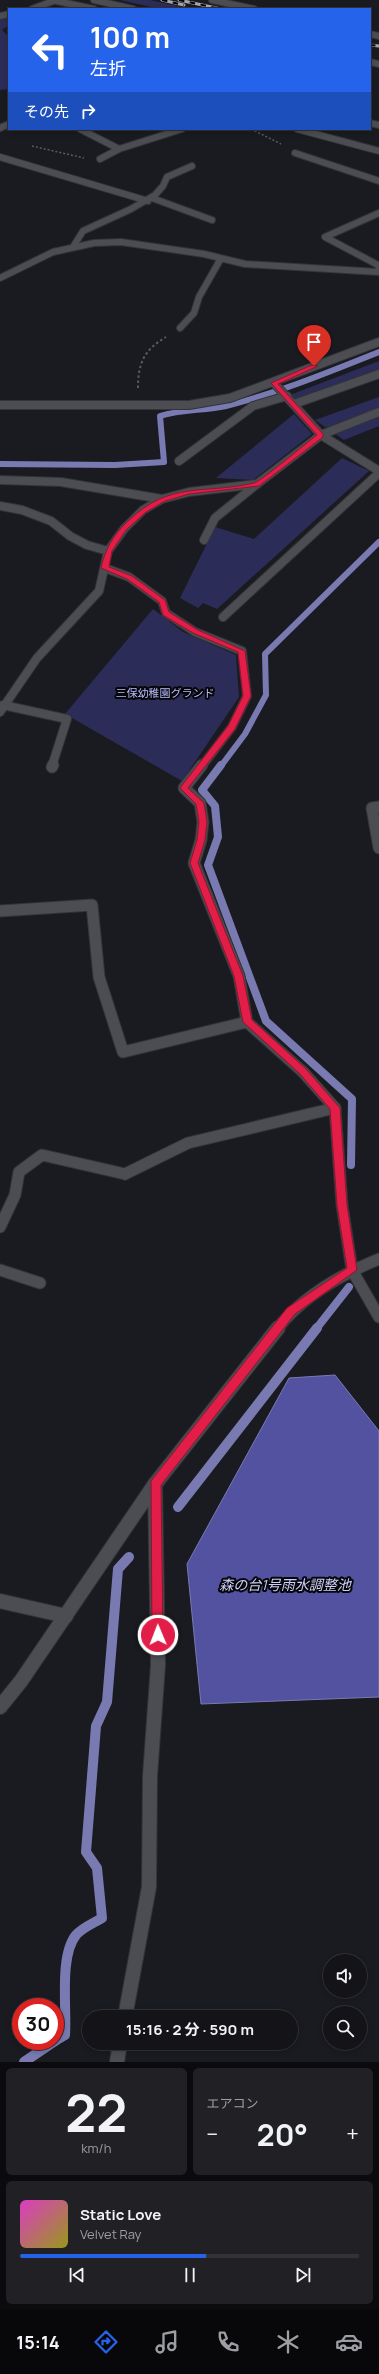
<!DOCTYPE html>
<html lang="ja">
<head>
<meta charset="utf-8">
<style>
  body { margin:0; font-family:Manrope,"Noto Sans JP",sans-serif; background:#212125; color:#f1f3f6; height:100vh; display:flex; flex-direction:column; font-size:15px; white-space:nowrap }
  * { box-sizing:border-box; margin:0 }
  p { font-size:13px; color:#9d9ea2 }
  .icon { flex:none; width:22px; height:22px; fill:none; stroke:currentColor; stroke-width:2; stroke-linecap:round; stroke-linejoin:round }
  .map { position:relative; height:2062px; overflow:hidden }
  .panel { display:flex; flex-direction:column; gap:6px; padding:6px; background:#0b0b0d; flex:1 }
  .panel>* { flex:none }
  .hud { position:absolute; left:8px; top:8px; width:363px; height:122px; border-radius:0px; box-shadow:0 2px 6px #0003,0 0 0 1px #333337; background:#2563eb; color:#fff; overflow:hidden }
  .controls { position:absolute; left:323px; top:1954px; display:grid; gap:8px }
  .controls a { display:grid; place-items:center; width:44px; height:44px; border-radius:50%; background:#141418; box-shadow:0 2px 6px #0003,0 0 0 1px #333337; font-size:20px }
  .speed { position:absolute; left:12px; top:1998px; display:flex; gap:8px; font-size:20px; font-weight:700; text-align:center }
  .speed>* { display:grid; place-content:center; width:52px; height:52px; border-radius:50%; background:#141418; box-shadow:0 2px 6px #0003,0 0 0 1px #333337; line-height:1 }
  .speed .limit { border:6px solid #d22; background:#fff; color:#111 }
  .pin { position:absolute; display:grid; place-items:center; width:34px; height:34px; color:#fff; margin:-41px -17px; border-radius:50% 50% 50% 0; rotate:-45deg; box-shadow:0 0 4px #0007 }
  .pin .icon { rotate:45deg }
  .me { position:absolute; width:44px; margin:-22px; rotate:359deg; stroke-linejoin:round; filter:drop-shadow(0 0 3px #0008) }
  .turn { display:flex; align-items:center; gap:14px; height:84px; padding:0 16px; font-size:18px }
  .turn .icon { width:52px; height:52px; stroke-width:2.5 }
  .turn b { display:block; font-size:28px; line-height:34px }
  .then { display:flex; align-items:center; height:38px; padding:0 16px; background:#0003; gap:8px; font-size:15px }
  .big { font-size:30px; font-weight:700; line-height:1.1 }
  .panel .widget { flex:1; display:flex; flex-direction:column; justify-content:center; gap:6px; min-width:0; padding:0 14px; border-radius:6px; background:#212125 }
  .panel .dial { align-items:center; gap:0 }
  .dial b { font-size:52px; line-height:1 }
  .song { display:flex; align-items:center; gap:12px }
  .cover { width:48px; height:48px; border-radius:6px; background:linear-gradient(135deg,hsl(310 70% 55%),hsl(60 70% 35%)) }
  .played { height:4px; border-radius:2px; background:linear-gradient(90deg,#2563eb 55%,#333337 55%) }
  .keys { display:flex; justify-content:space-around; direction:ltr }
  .heat { display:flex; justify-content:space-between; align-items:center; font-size:22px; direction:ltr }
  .panel .tiles { flex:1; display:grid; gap:6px; grid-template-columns:1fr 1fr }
  .widget:last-child { grid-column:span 2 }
  .trip { position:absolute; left:82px; top:2010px; width:216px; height:40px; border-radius:20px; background:#141418; box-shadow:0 2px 6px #0003,0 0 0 1px #333337; font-weight:700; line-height:40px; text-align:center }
  .menu { display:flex; height:64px; justify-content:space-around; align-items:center; background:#08080a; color:#9d9ea2 }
  .menu .icon { width:28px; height:28px }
  .menu .on { color:#2563eb }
  .menu b { font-size:18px; color:#f1f3f6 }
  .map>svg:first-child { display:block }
  .green { fill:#2c2c59 }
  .water { fill:#5252a0; stroke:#797ab1 }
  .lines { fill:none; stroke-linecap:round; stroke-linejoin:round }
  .stream-far2 { stroke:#797ab1; stroke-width:6 }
  .stream-far1 { stroke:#797ab1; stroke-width:8 }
  .stream { stroke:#797ab1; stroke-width:10 }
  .service-far2-casing { stroke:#343437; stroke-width:8 }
  .service-far1-casing { stroke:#343437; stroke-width:10 }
  .service-casing { stroke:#343437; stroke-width:13 }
  .minor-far3-casing { stroke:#343437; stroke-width:8 }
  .minor-far2-casing { stroke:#343437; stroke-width:10 }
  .minor-far1-casing { stroke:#343437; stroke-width:13 }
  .minor-casing { stroke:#343437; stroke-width:16 }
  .tertiary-far2-casing { stroke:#343437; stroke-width:8 }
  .tertiary-far1-casing { stroke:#343437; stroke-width:10 }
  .tertiary-casing { stroke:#343437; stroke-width:13 }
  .path-far1 { stroke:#595a5e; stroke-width:1.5; stroke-dasharray:2 2; stroke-linecap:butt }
  .path { stroke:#595a5e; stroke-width:2; stroke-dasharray:2.5 2.5; stroke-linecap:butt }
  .service-far2 { stroke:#4c4d52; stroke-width:6 }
  .service-far1 { stroke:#4c4d52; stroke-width:8 }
  .service { stroke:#4c4d52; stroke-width:11 }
  .minor-far3 { stroke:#4c4d52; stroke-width:6 }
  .minor-far2 { stroke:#4c4d52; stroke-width:8 }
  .minor-far1 { stroke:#4c4d52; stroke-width:11 }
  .minor { stroke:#4c4d52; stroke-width:14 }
  .tertiary-far2 { stroke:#4c4d52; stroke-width:6 }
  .tertiary-far1 { stroke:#4c4d52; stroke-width:8 }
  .tertiary { stroke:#4c4d52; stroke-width:11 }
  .rail-casing { stroke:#a6a7aa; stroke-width:3 }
  .rail { stroke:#060608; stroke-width:2; stroke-dasharray:5.5; stroke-linecap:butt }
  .route { fill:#e11d48; stroke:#92132f }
  .labels { text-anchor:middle; stroke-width:4; stroke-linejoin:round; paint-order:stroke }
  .park-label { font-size:11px; fill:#b7bcfd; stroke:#060608 }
  .near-water-label { font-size:14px; font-style:italic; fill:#ccd0fc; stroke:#060608 }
</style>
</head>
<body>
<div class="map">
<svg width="379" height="2062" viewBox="0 0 379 2062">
  <rect width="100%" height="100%" fill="#1a1b20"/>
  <g class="green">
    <polygon points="120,0 150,0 191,9 160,9"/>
    <polygon points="9,18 9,25 2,30 9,37 9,89 0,90 0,20"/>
    <polygon points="379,361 379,371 297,400 290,395"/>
    <polygon points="379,397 379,426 344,440 315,420"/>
    <polygon points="294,414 312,434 253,480 216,478"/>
    <polygon points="342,458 369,471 217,609 203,603 198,608 180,598 215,527 254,539"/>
    <polygon points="153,609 183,632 236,655 239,697 182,781 65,714"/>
  </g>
  <polygon class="water" points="335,1375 379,1431 379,1697 201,1704 187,1564 289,1378"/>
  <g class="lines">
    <g class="stream-far2">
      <path d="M 0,464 L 115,465 L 164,462 L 160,416 C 182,409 204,411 226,406 C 278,393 329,372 379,352"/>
      <polyline points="221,766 245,734 266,695 265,654 379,542"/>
    </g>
    <g class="stream-far1">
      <polyline points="221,765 202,790 215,806 218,837 208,865 266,1021 352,1099 351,1165"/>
      <polyline points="316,1329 349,1287"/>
    </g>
    <g class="stream">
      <polyline points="178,1507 317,1328"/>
      <path d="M 55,2041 L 65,2035 C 67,2009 59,1956 76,1935 C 83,1927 94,1923 102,1918 L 97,1868 L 86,1852 L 96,1726 L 107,1702 L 118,1569 L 129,1557"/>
      <polyline points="24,2062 55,2041"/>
    </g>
    <defs>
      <g id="service-far2">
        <polyline points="0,128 9,124"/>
        <polyline points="80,129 119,149"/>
        <polyline points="297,129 379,151"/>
        <polyline points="295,153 379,181"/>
        <polyline points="0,157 148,201"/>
        <polyline points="100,159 119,149 182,129"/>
        <polyline points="152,198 212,220"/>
        <polyline points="379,213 325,237 378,265 379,270"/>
        <polyline points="73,247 83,231 131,209 155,195 163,186 167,177 192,166"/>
        <polyline points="180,328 194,313 199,297 220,260"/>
      </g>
      <g id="service-far1">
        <polyline points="0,506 22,510 51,521 70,536 87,545 108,551"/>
        <polyline points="204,540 215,518 257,484"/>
      </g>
      <g id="service">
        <polyline points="0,1227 15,1195 19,1172 42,1155 125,1174"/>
        <polyline points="0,1270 40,1283"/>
      </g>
      <g id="minor-far3">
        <polyline points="212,0 254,9"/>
        <polyline points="370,34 379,36"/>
        <polyline points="0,278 53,252 94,243 121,242 204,254 245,264 379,272"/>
      </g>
      <g id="minor-far2">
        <polyline points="274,383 321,435 379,471"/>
        <polyline points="294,404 379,374"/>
        <polyline points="179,461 253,406 287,396"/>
        <polyline points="0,480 61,482 162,499"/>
        <polyline points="105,568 129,577 162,601 166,613 195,632 242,651 247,696 232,727 202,766"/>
        <polyline points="223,617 379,473"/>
        <polyline points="3,705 67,719 52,766"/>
        <polyline points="0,712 37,658 99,591 108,551 124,529 143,510 162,499 189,492 257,484 321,435 379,412"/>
      </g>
      <g id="minor-far1">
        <polyline points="202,765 184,788 200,803 203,822 201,840 194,863 239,976 247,1022 303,1072 335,1108 342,1205 352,1270"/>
        <polyline points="52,767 53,765"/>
        <polyline points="379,807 372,808 379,848"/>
        <polyline points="0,911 92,905 99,977 123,1052 247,1022"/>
        <polyline points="125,1174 188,1143 335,1108"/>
        <path d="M 277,1329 C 302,1297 342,1274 379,1259"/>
      </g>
      <g id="minor">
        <polyline points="0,1601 66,1616"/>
        <polyline points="0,1707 21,1681 155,1484 278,1328"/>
        <polyline points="125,2017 149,1887 150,1776 158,1665 155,1484"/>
        <polyline points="117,2062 120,2043"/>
      </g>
      <g id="tertiary-far2">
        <polyline points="52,0 94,9"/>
        <polyline points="94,0 133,9"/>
        <polyline points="32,9 56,0"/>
        <polyline points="0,16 9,14"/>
        <polyline points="370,62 379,64"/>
        <polyline points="370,123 379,125"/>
      </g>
      <polyline id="tertiary-far1" points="0,405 189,405 230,398 379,342"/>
      <polyline id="tertiary" points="352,1270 379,1317"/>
    </defs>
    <use href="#service-far2" class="service-far2-casing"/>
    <use href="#service-far1" class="service-far1-casing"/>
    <use href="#service" class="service-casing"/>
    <use href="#minor-far3" class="minor-far3-casing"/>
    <use href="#minor-far2" class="minor-far2-casing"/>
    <use href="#minor-far1" class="minor-far1-casing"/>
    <use href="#minor" class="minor-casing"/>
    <use href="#tertiary-far2" class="tertiary-far2-casing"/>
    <use href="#tertiary-far1" class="tertiary-far1-casing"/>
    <use href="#tertiary" class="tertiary-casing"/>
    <g class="path-far1">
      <polyline points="251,129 281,144"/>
      <polyline points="32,146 84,158"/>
    </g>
    <path class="path" d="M 138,388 C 138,363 144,350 166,337"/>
    <use href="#service-far2" class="service-far2"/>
    <use href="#service-far1" class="service-far1"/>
    <use href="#service" class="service"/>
    <use href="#minor-far3" class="minor-far3"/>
    <use href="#minor-far2" class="minor-far2"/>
    <use href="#minor-far1" class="minor-far1"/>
    <use href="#minor" class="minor"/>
    <use href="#tertiary-far2" class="tertiary-far2"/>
    <use href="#tertiary-far1" class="tertiary-far1"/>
    <use href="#tertiary" class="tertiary"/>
    <defs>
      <g id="rail">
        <polyline points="162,0 184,5"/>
        <polyline points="179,0 221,9"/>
        <polyline points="370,45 379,46"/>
      </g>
    </defs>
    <use href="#rail" class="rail-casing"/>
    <use href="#rail" class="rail"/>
  </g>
  <path class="route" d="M 312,365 L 318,366 L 278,384 L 323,434 L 323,437 L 259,486 L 189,494 L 165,501 L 146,512 L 126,530 L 112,551 L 109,567 L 132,576 L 165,600 L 169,612 L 198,630 L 245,651 L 251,696 L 235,729 L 188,788 L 204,803 L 207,822 L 205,840 L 198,863 L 243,976 L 252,1020 L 306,1069 L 340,1108 L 347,1205 L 357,1270 L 295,1314 L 161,1485 L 163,1635 L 158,1640 L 152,1635 L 151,1481 L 287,1308 L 347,1268 L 337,1205 L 330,1109 L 300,1074 L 243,1022 L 234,976 L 190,863 L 197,840 L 199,822 L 196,804 L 180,788 L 228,726 L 243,696 L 238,652 L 193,633 L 163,615 L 159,602 L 127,579 L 101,568 C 105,549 114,534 128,521 C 171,480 203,495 254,483 C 263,480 306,443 317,435 L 271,383 Z"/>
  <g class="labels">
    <g class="park-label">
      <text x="165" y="697">三保幼稚園グランド</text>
    </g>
    <g class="near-water-label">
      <text x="285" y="1590">森の台1号雨水調整池</text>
    </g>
  </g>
</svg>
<div class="controls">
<a><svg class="icon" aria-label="sound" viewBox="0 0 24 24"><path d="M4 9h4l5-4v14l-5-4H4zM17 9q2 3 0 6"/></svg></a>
<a><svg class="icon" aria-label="search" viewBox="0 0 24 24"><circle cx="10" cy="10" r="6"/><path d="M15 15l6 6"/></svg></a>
</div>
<div class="speed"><div class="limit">30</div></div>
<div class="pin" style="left:314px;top:366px;background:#d93025"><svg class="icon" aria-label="arrive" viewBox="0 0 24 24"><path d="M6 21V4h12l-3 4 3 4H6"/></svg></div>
<svg class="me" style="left:158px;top:1635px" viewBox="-20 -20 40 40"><circle r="17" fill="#e11d48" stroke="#fff" stroke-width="3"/><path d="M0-11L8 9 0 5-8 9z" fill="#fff"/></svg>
<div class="trip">15:16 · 2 分 · 590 m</div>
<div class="hud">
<div class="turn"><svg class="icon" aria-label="left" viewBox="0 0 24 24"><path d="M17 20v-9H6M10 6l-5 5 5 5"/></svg><div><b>100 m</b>左折</div></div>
<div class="then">その先<svg class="icon" aria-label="right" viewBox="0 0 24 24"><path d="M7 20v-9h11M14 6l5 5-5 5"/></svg></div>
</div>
</div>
<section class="panel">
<div class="tiles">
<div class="widget dial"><b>22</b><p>km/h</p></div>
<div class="widget"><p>エアコン</p>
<div class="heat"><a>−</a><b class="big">20°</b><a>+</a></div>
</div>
<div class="widget">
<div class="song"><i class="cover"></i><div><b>Static Love</b><p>Velvet Ray</p></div></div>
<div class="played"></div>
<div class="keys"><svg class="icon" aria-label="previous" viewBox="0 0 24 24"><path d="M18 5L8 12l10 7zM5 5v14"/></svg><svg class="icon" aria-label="pause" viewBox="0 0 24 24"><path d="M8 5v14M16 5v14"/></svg><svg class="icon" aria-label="next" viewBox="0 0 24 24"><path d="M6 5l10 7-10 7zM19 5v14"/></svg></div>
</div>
</div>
</section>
<nav class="menu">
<b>15:14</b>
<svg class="icon on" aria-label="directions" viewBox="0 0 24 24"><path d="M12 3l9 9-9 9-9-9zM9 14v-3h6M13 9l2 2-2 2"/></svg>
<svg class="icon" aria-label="music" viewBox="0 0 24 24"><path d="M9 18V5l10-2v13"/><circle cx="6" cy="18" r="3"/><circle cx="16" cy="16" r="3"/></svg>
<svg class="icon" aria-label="phone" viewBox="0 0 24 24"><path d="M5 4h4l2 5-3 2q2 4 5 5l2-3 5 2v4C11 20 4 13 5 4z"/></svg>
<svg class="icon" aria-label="climate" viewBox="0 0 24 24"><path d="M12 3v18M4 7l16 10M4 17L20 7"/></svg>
<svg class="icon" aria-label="car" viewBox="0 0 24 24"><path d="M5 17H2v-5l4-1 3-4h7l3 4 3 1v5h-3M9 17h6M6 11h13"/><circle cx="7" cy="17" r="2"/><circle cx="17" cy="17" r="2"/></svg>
</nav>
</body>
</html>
